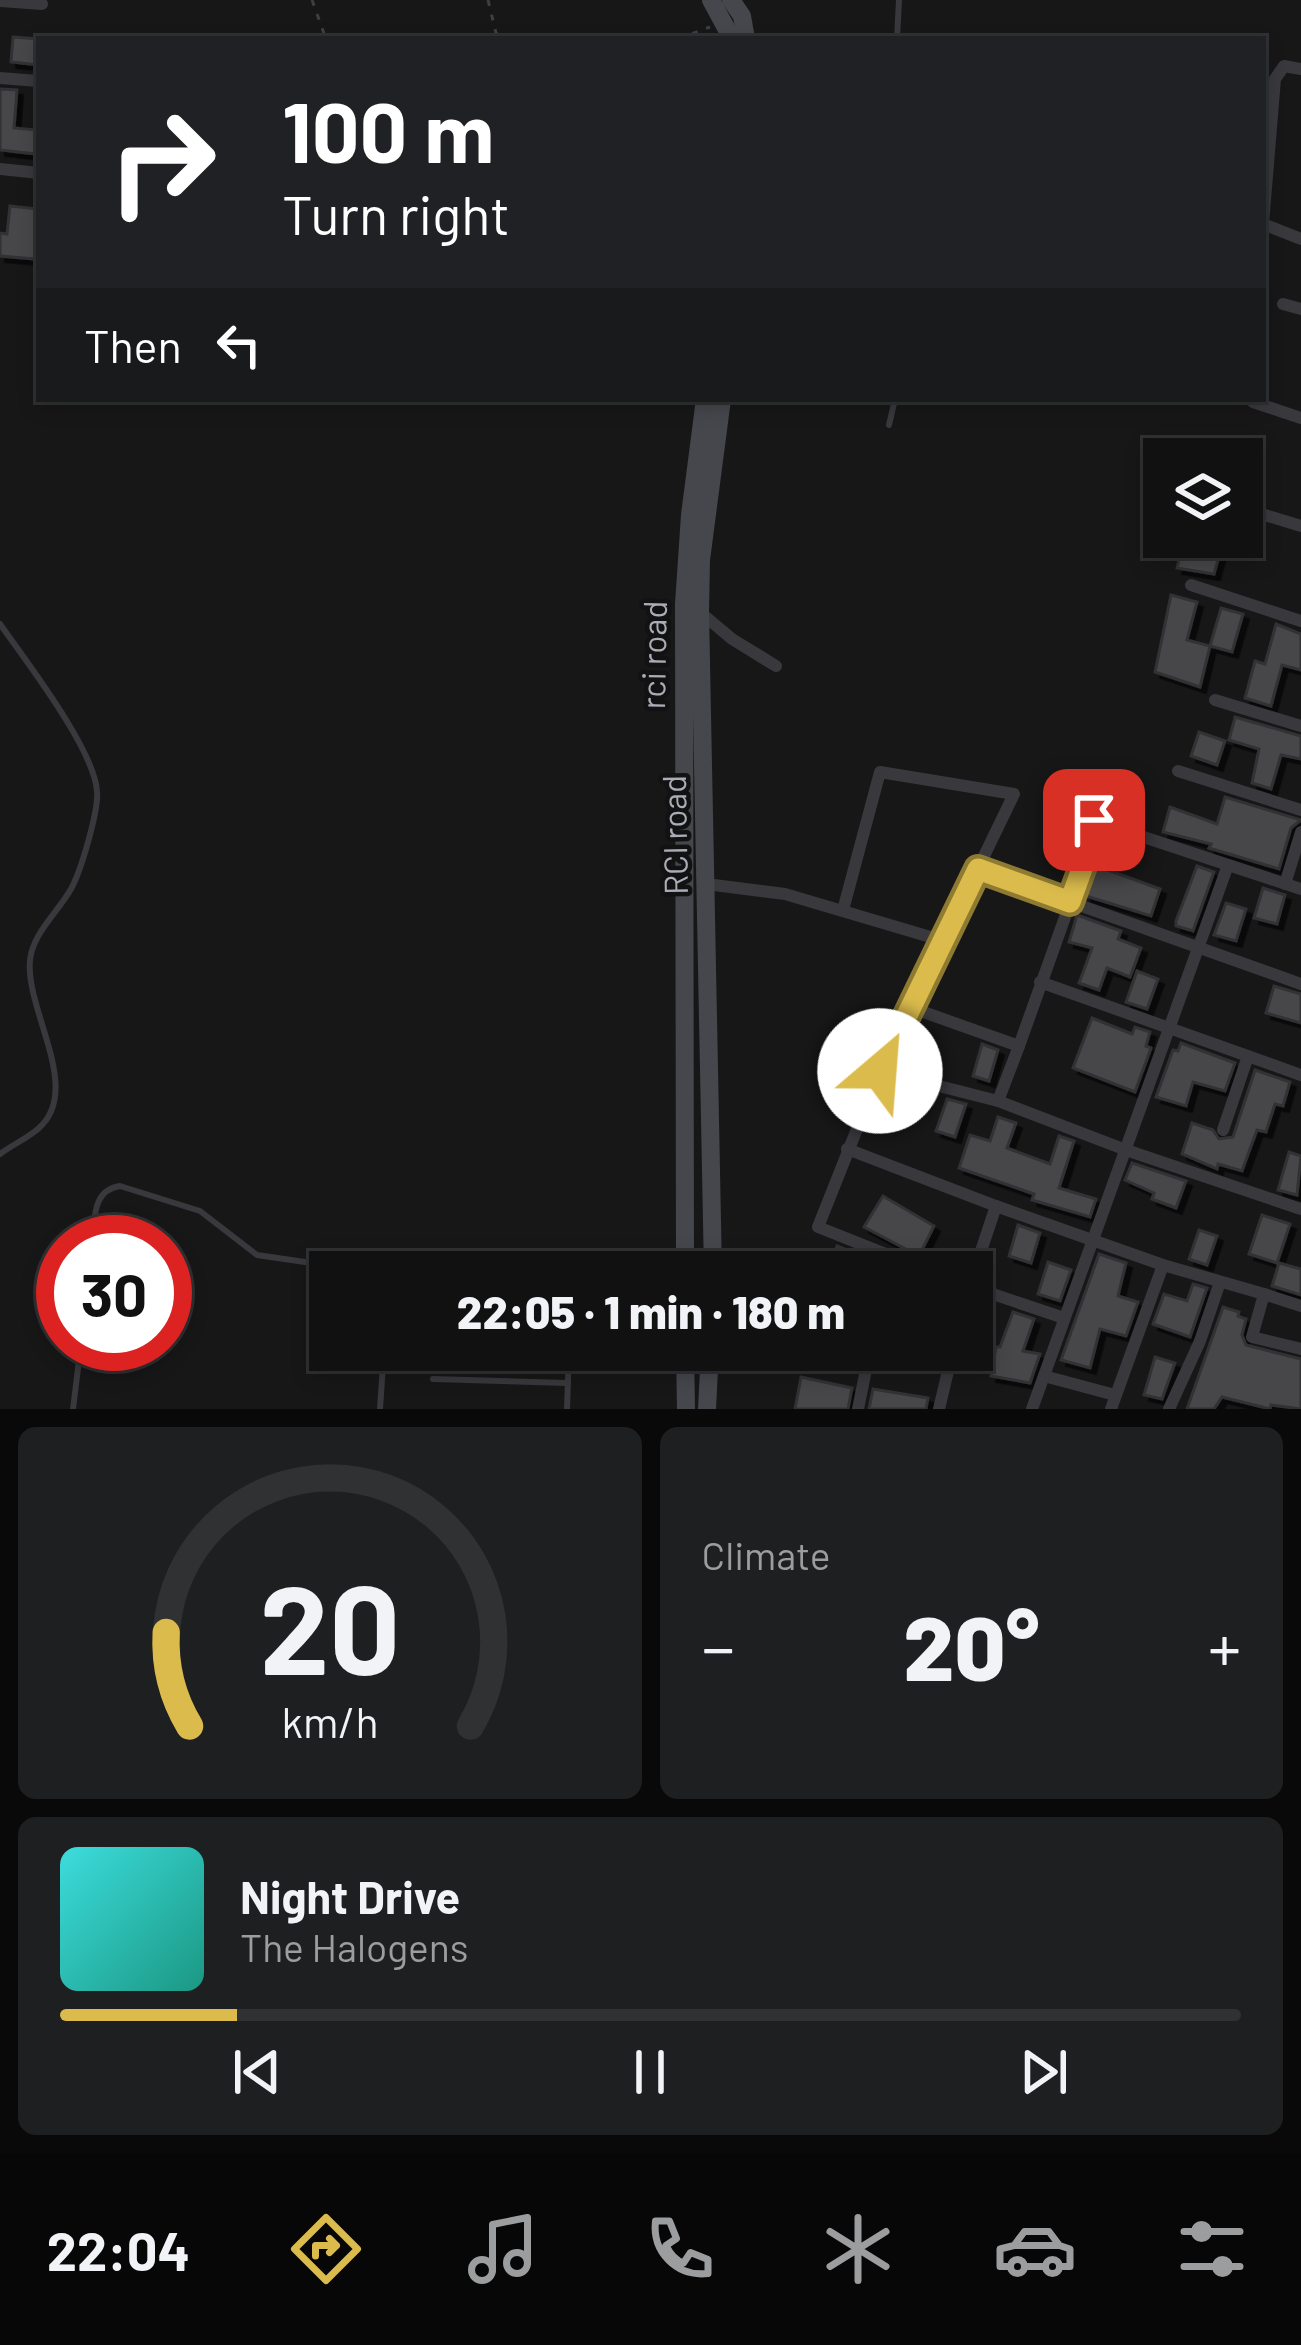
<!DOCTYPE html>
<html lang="en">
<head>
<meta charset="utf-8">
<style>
  body { margin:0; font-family:Barlow,sans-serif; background:#1e1f20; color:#f1f3f6; height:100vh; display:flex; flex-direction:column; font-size:45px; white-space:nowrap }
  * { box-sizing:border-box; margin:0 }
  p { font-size:39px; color:#9c9d9f }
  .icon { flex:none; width:66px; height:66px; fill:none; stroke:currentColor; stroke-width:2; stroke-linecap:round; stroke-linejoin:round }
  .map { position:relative; height:1409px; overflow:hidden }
  .details { display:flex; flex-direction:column; gap:18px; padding:18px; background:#09090a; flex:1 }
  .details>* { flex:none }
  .top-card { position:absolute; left:36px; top:36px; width:1230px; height:366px; border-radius:0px; box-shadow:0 6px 18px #0003,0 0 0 3px #303132; background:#202124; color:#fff; overflow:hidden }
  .fabs { position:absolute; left:1143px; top:438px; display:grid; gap:24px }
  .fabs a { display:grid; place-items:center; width:120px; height:120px; border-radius:0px; background:#111112; box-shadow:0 6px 18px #0003,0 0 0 3px #303132; font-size:60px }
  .speed { position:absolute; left:36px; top:1215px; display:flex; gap:24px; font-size:60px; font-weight:700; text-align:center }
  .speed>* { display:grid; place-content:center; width:156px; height:156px; border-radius:50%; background:#111112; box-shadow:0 6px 18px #0003,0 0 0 3px #303132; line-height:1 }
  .speed .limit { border:18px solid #d22; background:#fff; color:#111 }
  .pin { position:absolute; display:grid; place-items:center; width:102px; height:102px; color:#fff; margin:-51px; border-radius:24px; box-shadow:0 6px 18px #0006 }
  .me { position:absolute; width:132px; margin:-66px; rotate:27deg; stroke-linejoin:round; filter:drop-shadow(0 0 9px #0008) }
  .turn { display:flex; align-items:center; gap:42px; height:252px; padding:0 48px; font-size:54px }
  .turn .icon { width:156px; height:156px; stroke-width:2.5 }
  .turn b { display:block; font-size:84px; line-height:102px }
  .then { display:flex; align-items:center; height:114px; padding:0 48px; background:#0003; gap:24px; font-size:45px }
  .big { font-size:90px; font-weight:800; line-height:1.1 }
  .details .tile { flex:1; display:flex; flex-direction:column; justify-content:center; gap:18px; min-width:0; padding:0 42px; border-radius:18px; background:#1e1f20 }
  .details .dial { align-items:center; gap:0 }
  .dial svg { height:312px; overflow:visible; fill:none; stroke:#303132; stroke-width:7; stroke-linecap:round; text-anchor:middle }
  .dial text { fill:#f1f3f6; stroke:none }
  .song { display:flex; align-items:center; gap:36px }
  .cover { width:144px; height:144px; border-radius:18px; background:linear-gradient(135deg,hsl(180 70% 55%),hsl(170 70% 35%)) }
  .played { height:12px; border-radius:6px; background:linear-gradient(90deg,#dbbb4c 15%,#303132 15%) }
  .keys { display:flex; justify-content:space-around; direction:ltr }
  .heat { display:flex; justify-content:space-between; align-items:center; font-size:66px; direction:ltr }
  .details .tiles { flex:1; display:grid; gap:18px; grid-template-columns:1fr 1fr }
  .tile:last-child { grid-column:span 2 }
  .trip { position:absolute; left:309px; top:1251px; width:684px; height:120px; border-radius:0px; background:#111112; box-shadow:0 6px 18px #0003,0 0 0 3px #303132; font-weight:800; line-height:120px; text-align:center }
  .tab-bar { display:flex; height:192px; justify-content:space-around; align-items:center; background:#070707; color:#9c9d9f }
  .tab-bar .icon { width:84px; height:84px }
  .tab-bar .selected { color:#dbbb4c }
  .tab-bar b { font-size:54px; color:#f1f3f6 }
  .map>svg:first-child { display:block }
  .building { fill:#46474a; stroke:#313134; stroke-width:3; filter:url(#shadow) }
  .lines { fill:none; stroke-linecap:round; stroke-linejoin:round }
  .path { stroke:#3e3f44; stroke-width:3; stroke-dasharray:6 9; stroke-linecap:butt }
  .service { stroke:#38383d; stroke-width:6 }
  .minor { stroke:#38383d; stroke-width:12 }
  .secondary { stroke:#46474c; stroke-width:18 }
  .route-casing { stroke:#8e7a31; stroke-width:30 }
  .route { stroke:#dbbb4c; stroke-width:21 }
  .labels { text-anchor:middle; stroke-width:9; stroke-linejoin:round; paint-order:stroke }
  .street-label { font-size:33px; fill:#aaadb6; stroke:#121213 }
</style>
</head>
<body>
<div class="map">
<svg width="1301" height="1409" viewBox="0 0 1301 1409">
  <defs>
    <filter id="shadow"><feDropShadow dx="5.5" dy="5.5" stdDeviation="0" flood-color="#0009"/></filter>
  </defs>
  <rect width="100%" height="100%" fill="#171718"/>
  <g class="building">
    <polygon points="13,37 39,39 39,65 11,62"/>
    <polygon points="0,89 17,90 14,128 38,130 36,154 0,150"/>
    <polygon points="10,206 38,209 35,259 0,256 0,233 7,234"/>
    <polygon points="1185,537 1222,546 1214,574 1177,568"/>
    <polygon points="1171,595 1197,602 1187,640 1210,646 1200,687 1155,672"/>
    <polygon points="1221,608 1243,614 1232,652 1210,646"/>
    <polygon points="1276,624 1301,634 1301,670 1282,665 1271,706 1245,698 1255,661 1265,664"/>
    <polygon points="1235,717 1301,736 1301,759 1281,755 1271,789 1252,783 1259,749 1229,740"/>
    <polygon points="1199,732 1225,741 1217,765 1191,756"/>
    <polygon points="1225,797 1301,820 1291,828 1279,869 1209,848 1211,844 1163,832 1170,807 1217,824"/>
    <polygon points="1097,866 1160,889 1151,916 1086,896"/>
    <polygon points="1197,866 1214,872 1193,931 1176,926 1176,921"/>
    <polygon points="1263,888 1285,895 1277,924 1254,918"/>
    <polygon points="1226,903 1246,909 1236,941 1214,935"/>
    <polygon points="1077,915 1121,931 1118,939 1141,948 1130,977 1107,968 1099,990 1079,983 1092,948 1069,942"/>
    <polygon points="1137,971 1158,979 1147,1009 1126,1002"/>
    <polygon points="1274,986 1301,994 1301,1023 1266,1013"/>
    <polygon points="1092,1018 1132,1034 1135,1027 1150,1032 1146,1046 1151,1048 1135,1092 1073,1068"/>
    <polygon points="1181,1043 1235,1063 1225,1091 1193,1082 1186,1106 1156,1097 1173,1050 1178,1051"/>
    <polygon points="982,1044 998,1050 989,1081 973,1076"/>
    <polygon points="1255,1070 1290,1082 1283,1106 1275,1104 1266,1132 1257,1130 1242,1171 1218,1164 1217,1169 1182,1154 1192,1123 1213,1130 1219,1139 1233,1137"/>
    <polygon points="947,1099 966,1104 955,1137 936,1131"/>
    <polygon points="998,1117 1016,1123 1007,1148 1050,1164 1059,1136 1074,1141 1059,1188 1096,1199 1090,1217 1032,1200 1034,1194 959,1168 970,1135 990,1141"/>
    <polygon points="1289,1152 1301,1156 1297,1195 1278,1190"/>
    <polygon points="1132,1163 1186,1181 1176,1208 1152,1199 1154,1193 1125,1180"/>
    <polygon points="883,1196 934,1226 919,1256 864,1227"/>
    <polygon points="1262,1215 1290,1224 1277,1263 1249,1254"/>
    <polygon points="1018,1225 1040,1233 1031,1263 1009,1256"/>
    <polygon points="1199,1230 1217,1236 1207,1265 1189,1259"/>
    <polygon points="837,1246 859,1255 851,1272 827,1272"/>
    <polygon points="1099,1254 1126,1263 1118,1296 1138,1302 1126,1336 1100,1329 1090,1368 1061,1360"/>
    <polygon points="1048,1262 1071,1270 1060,1301 1038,1294"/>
    <polygon points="1279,1263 1301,1269 1301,1295 1272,1286"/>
    <polygon points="1193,1284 1207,1288 1190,1337 1153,1324 1164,1294 1187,1301"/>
    <polygon points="1223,1307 1239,1312 1238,1316 1246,1319 1242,1335 1246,1345 1301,1359 1301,1409 1271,1405 1270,1409 1222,1397 1214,1409 1187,1409"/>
    <polygon points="1013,1312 1034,1319 1023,1351 1040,1354 1030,1383 991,1376 996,1347 1000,1347"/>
    <polygon points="1155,1357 1175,1363 1162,1399 1144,1395"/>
    <polygon points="801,1377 852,1388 848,1409 795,1409"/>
    <polygon points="873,1389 928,1398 926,1409 869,1409"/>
  </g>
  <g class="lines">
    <g class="path">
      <polyline points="312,0 326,39"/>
      <polyline points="488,0 496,33 503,39"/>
      <polyline points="678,39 710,27"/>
    </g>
    <g class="service">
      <polyline points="897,39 899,0"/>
      <polyline points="889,425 895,399"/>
      <path d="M 0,624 C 26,661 94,749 97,791 C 99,810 81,871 71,889 C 58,912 33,933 30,960 C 25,1010 83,1089 39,1128 C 28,1138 12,1145 0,1154"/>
      <path d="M 92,1242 C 95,1219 92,1190 120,1186 L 200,1211 L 257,1255 L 373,1272"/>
      <polyline points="433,1379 568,1383"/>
      <polyline points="73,1409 81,1344"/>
      <polyline points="380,1409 384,1350"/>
      <polyline points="567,1409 569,1350"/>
    </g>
    <g class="minor">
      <polyline points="0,1 42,4"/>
      <polyline points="0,78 38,81"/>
      <polyline points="0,169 39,173"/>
      <polyline points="1263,224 1275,79 1284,66 1301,69"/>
      <polyline points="1263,224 1301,239"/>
      <polyline points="1283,304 1301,309"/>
      <polyline points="1253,402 1301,418"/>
      <polyline points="1242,508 1301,526"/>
      <polyline points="1191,585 1301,621"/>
      <polyline points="700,612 732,639 776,666"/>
      <polyline points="1215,700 1301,726"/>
      <polyline points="1178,771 1301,810"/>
      <polyline points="1095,821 1301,889"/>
      <polyline points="978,869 1301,984"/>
      <polyline points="706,884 785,894 944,941"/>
      <polyline points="1285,884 1301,832"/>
      <polyline points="843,910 880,772 1014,794 880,1071 818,1227 931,1272"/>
      <polyline points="1040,982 1301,1075"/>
      <polyline points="912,1008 1019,1046 998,1101"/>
      <polyline points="1019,1046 1099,822"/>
      <polyline points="880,1071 998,1101 1126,1150 1301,1209"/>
      <polyline points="1223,1130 1248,1056"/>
      <polyline points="847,1149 996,1206 972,1278"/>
      <polyline points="996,1206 1163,1265 1264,1294 1252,1337 1301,1349"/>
      <polyline points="972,1287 1064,1318"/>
      <polyline points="1264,1294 1301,1306"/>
      <polyline points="1044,1376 1115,1395"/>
      <polyline points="858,1409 870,1350"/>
      <polyline points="939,1409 953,1350"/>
      <polyline points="1032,1409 1228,865"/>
      <polyline points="1111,1409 1163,1265"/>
      <polyline points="1169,1409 1200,1341 1220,1282"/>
    </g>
    <g class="secondary">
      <polyline points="711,0 732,39"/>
      <polyline points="731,0 742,16 746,39"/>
      <polyline points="685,1272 684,604 690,515 705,399"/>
      <polyline points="713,1272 700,612 701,560 722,399"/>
      <polyline points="685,1350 686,1409"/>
      <polyline points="707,1409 710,1350"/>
    </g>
  </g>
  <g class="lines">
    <defs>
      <polyline id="route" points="880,1071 978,869 1070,902 1099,822 1094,820"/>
    </defs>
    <use href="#route" class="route-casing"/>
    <use href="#route" class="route"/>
  </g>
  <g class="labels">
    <g class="street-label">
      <text transform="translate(654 655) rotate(-89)" y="12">rci road</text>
      <text transform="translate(675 835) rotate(-91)" y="12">RCI road</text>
    </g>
  </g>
</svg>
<div class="fabs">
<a><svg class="icon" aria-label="layers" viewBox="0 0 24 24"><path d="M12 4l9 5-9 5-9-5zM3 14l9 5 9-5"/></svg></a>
</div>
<div class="speed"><div class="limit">30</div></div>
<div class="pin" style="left:1094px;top:820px;background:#d93025"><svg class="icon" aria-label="arrive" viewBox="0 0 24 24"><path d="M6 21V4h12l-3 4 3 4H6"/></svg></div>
<svg class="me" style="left:880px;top:1071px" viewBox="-20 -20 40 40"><circle r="19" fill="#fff"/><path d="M0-13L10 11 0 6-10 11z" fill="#dbbb4c"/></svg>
<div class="trip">22:05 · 1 min · 180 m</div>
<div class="top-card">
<div class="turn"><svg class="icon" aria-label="right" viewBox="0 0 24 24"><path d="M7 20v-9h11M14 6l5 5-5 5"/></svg><div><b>100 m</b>Turn right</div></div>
<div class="then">Then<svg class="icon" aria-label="left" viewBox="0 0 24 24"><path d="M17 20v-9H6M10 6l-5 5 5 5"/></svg></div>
</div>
</div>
<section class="details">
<div class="tiles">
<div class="tile dial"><svg viewBox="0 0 100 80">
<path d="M14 69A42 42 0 1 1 86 69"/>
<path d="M14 69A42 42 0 0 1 8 45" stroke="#dbbb4c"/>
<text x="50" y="56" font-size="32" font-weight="700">20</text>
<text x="50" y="72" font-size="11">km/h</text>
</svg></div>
<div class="tile"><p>Climate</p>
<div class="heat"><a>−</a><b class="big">20°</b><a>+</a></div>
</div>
<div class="tile">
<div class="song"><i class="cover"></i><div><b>Night Drive</b><p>The Halogens</p></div></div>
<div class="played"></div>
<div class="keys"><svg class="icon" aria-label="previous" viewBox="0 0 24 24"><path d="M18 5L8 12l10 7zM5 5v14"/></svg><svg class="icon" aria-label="pause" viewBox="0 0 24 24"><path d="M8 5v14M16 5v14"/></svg><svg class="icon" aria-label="next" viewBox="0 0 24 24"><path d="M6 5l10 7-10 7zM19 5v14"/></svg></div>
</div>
</div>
</section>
<nav class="tab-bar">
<b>22:04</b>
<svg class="icon selected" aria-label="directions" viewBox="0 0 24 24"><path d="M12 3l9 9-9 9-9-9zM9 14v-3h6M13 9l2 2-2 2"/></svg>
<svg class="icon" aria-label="music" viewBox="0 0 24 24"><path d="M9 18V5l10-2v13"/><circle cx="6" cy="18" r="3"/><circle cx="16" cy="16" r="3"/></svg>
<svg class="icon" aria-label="phone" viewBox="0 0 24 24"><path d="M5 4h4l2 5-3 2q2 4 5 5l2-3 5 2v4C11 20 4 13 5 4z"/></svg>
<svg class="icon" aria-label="climate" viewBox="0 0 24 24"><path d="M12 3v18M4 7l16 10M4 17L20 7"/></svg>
<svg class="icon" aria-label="car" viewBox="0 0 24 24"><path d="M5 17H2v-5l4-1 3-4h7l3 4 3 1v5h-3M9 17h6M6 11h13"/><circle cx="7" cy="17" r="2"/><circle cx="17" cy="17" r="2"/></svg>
<svg class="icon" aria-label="filters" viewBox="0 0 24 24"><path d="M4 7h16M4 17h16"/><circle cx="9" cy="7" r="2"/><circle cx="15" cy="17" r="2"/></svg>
</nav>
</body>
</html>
